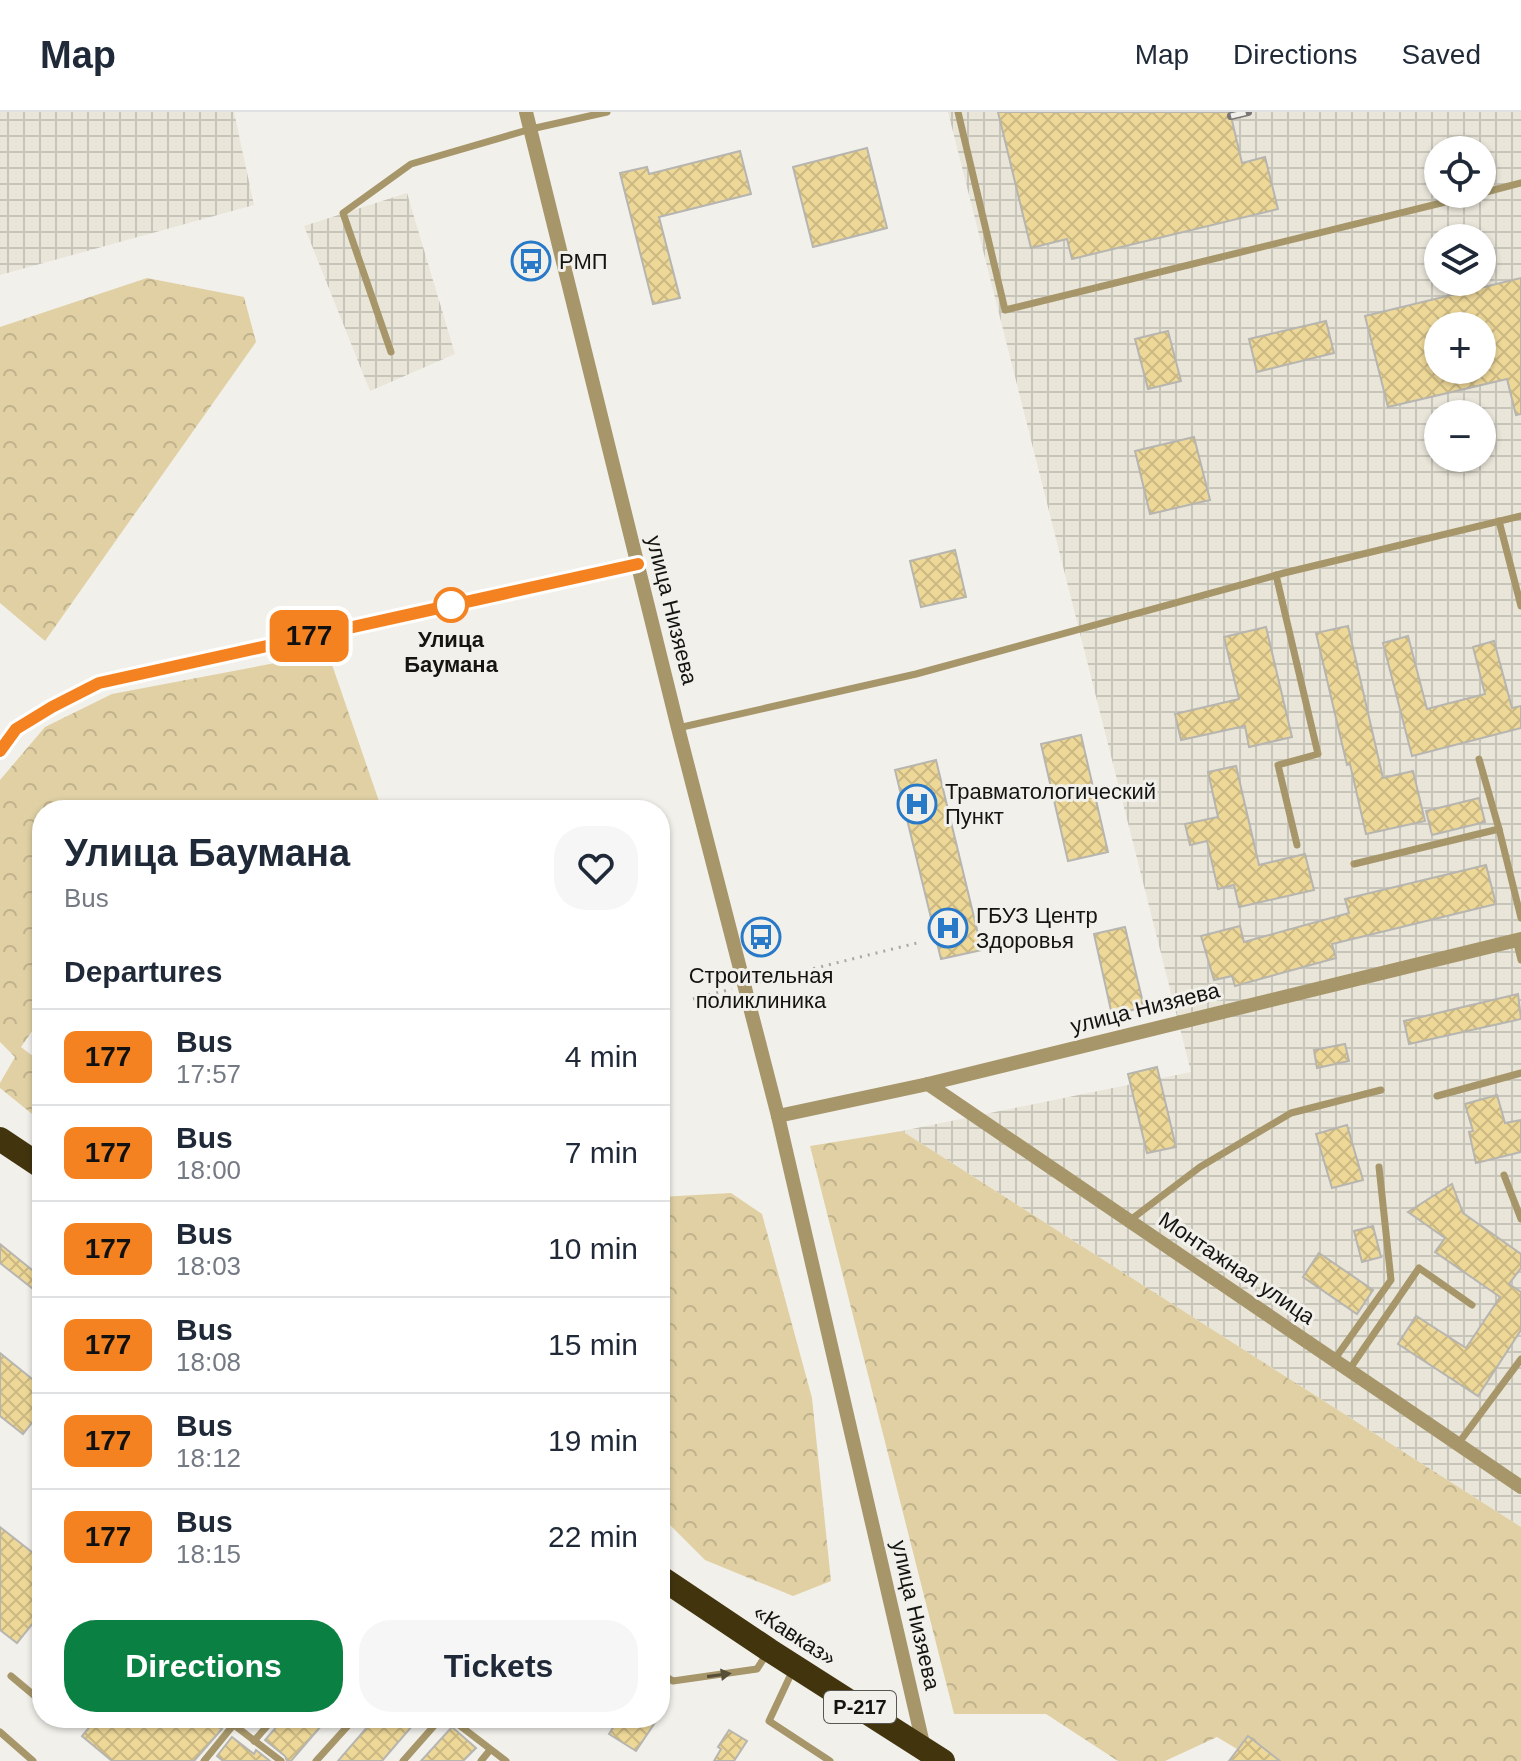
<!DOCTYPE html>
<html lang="en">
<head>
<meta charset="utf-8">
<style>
	body { margin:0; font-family:Helvetica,sans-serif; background:#f6f6f7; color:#1f2937; height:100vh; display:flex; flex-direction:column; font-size:30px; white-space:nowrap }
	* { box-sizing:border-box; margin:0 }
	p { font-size:26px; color:#747a83 }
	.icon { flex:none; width:44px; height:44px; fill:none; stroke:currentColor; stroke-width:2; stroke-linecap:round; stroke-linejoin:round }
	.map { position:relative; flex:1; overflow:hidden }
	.side { position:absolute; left:32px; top:688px; width:638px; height:928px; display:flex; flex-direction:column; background:#fff; border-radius:32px; box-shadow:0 2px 6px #0004 }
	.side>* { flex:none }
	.badge { padding:0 16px; border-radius:12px; font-size:28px; line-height:52px }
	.controls { position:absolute; left:1424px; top:24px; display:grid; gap:16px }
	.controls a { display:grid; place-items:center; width:72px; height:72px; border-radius:50%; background:#fff; box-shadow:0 2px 6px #0004; font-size:40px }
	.map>.badge { position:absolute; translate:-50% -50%; box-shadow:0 0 0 4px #fff }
	h2 { padding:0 32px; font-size:30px; line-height:72px }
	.round { display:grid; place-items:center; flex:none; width:84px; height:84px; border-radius:32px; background:#f6f6f7 }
	.headline { display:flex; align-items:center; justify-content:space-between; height:136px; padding:0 32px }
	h1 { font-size:38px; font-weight:600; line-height:60px }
	.cta { display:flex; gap:16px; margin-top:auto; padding:16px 32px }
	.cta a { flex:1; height:92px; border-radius:32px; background:#0b8043; color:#fff; font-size:32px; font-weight:600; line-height:92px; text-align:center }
	.cta a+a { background:#f6f6f7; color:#1f2937 }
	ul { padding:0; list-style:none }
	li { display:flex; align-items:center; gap:24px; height:96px; padding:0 32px; border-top:2px solid #e0e1e3 }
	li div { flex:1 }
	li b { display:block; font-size:30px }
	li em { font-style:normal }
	li .badge { min-width:88px; font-weight:700; text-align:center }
	header { display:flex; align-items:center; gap:48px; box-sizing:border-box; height:112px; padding:0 40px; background:#fff; border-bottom:2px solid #e0e1e3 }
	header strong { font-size:38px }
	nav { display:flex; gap:44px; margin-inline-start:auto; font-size:28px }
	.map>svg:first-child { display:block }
	.industrial { fill:url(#industrial-grid); fill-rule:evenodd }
	.forest { fill:url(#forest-crowns) }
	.building { fill:url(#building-cross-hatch); stroke:#b6b5b0; stroke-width:2; fill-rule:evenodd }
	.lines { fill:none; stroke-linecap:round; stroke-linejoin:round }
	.path { stroke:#a9a8a4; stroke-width:3; stroke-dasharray:2 6; stroke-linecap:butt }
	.lane { stroke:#a69669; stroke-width:7 }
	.street { stroke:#a69669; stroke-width:14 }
	.highway { stroke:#42350e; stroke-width:24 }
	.rail-casing { stroke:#797875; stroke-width:8 }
	.rail { stroke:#f2f0eb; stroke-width:5; stroke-dasharray:15; stroke-linecap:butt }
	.oneway { fill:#564e39 }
	.line-casing { stroke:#fff; stroke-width:18 }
	.line { stroke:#f58220; stroke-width:12 }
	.stop-dot { fill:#fff; stroke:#f58220; stroke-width:4 }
	.labels { text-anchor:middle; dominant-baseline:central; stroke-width:6; stroke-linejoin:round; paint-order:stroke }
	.shield { fill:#f2f0eb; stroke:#575653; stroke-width:2 }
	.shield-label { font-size:20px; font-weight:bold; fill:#141412 }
	.poi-label { font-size:22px; fill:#141412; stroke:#f2f0eb; text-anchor:start }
	.street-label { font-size:22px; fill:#141412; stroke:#f2f0eb }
	.stop-label { font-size:22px; font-weight:bold; fill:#141412; stroke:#f2f0eb }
</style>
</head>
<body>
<header>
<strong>Map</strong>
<nav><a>Map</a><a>Directions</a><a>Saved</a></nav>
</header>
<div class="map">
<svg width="1521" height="1649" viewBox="0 0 1521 1649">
	<defs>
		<pattern id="industrial-grid" width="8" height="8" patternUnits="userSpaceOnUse" patternTransform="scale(2)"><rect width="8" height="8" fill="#e9e5d9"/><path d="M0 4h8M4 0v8" fill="none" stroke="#c7c4b9"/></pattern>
		<pattern id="forest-crowns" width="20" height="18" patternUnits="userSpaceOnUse" patternTransform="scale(2)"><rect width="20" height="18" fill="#e0d0a4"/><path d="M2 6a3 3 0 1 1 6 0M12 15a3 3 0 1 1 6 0" fill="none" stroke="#bfb28c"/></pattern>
		<pattern id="building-cross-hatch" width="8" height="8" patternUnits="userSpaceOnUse" patternTransform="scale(2)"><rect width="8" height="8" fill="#eed898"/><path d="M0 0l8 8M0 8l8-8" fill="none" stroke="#cbb882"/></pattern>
	</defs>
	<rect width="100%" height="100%" fill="#f2f0eb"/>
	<!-- industrial -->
	<g class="industrial">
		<polygon points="0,0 234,0 254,93 0,163"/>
		<path d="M948,0H1521V1415L902,1019L1191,960ZM1438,38H1482V82H1438ZM1438,126H1482V170H1438ZM1438,214H1482V258H1438ZM1438,302H1482V346H1438Z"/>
		<polygon points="407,81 455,242 370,279 304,114"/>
	</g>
	<!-- forest -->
	<g class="forest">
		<polygon points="147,166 244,185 256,230 45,529 0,491 0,215"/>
		<polygon points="328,541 382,698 42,698 42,905 21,935 42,951 42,1010 0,976 0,971 15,945 0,930 0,668 45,615 112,582"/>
		<polygon points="902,1019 1521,1415 1521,1649 1257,1649 1217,1625 1165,1649 1118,1649 1046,1602 954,1602 810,1034"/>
		<polygon points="731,1081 762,1102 812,1286 831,1469 793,1484 705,1448 660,1403 660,1085"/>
	</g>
	<!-- building -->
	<g class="building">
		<polygon points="998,0 1230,0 1242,51 1265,45 1278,97 1072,147 1067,127 1031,136"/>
		<polygon points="867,36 887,116 813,135 793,55"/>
		<polygon points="740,39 751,82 659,105 680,186 653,192 620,61 647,55 649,62"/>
		<path d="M1521,166V302L1516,303L1507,267L1388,295L1365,204ZM1438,214H1482V258H1438Z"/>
		<polygon points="1326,209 1334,241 1257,260 1249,227"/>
		<polygon points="1168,219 1181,269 1148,277 1135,227"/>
		<polygon points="1194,325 1210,388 1150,402 1135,339"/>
		<polygon points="955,438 966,485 921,495 910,449"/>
		<polygon points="1348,514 1383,666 1413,659 1425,709 1366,722 1350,652 1347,653 1316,521"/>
		<polygon points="1266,515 1292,625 1249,635 1245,614 1181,628 1175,602 1239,587 1224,525"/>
		<polygon points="1408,524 1427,597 1485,582 1473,535 1494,529 1512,596 1521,594 1521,616 1412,644 1383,531"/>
		<polygon points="1081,623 1108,740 1068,749 1041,632"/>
		<polygon points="936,648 982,838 941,847 895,658"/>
		<polygon points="1236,654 1259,753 1305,742 1314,778 1239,795 1234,773 1218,777 1207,729 1190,733 1185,712 1218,705 1208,660"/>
		<polygon points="1479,686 1485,710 1432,723 1426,699"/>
		<polygon points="1486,753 1496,792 1332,832 1336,846 1235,874 1232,864 1214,868 1201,824 1240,814 1244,830 1349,801 1345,787"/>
		<polygon points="1125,815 1144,895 1112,903 1094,822"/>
		<polygon points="1518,882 1521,907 1409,932 1404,909"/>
		<polygon points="1345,932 1349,949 1317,956 1314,938"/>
		<polygon points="1157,955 1176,1035 1147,1041 1128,962"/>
		<polygon points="1497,983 1505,1011 1521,1008 1521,1040 1476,1051 1469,1020 1473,1019 1465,992"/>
		<polygon points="1347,1013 1363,1068 1332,1076 1316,1022"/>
		<polygon points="1452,1072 1463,1101 1521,1142 1521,1156 1509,1172 1521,1180 1521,1218 1478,1284 1398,1232 1416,1204 1466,1236 1500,1185 1435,1140 1445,1126 1408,1100"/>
		<polygon points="1373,1114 1381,1145 1362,1150 1354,1119"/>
		<polygon points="0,1132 42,1166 42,1184 0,1151"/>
		<polygon points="1319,1141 1373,1178 1357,1202 1303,1165"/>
		<polygon points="0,1241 42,1275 42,1298 23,1322 0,1304"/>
		<polygon points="0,1415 42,1448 42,1500 17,1531 0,1518"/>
		<polygon points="97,1606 228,1606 220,1616 222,1617 194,1649 112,1649 82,1624"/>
		<polygon points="284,1606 328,1606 291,1649 287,1649 285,1644 265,1628"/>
		<polygon points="375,1606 419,1606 382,1649 338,1649"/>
		<polygon points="619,1606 658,1606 636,1639 609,1622"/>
		<polygon points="452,1615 476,1636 463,1649 421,1649"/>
		<polygon points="729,1618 747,1629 734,1649 714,1649 721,1637 718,1635"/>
		<polygon points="1248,1624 1280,1649 1229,1649"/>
		<polygon points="232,1625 254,1642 256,1638 270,1649 223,1649 217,1644"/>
	</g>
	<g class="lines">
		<!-- path -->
		<g class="path">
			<polyline points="759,870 917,831"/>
			<polyline points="693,887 732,877"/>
		</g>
		<!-- lane -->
		<g class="lane">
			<polyline points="958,0 1005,198 1478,82"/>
			<polyline points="1482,81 1521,71"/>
			<polyline points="391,240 343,101 411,52 531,17 607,0"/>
			<polyline points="1499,409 1521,494"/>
			<polyline points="1276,463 1318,642 1278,653 1297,733"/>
			<polyline points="678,616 916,562 1284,461 1521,404"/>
			<polyline points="1479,647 1499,717 1521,806"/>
			<polyline points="1354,752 1499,717"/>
			<polyline points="1516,828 1521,848"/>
			<polyline points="1437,984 1521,961"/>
			<polyline points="1504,1063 1521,1107"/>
			<polyline points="1129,1109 1200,1055 1291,1001 1381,978"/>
			<polyline points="1334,1248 1391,1168 1379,1055"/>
			<polyline points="1349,1258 1419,1156 1472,1193"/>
			<polyline points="1458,1332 1521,1247"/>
			<polyline points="792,1560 769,1609 830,1649"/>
			<polyline points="660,1561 673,1569 757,1557 766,1543"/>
			<polyline points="11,1564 42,1590"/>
			<polyline points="60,1606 63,1608 65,1606"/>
			<polyline points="453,1606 459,1613 506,1649"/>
			<polyline points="234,1613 281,1649"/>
			<polyline points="0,1620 33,1649"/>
			<polyline points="254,1629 274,1606"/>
			<polyline points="204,1649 239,1606"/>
			<polyline points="316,1649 355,1606"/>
			<polyline points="403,1649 441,1606"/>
			<polyline points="481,1649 490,1638"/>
		</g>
		<!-- street -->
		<g class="street">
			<polyline points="526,0 678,616 778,1004 924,1636"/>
			<polyline points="0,639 16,617 52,595 99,571 638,452"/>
			<polyline points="928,972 1521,1375"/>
			<polyline points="778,1004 928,972 1521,827"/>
		</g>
		<!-- highway -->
		<g class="highway">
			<polyline points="0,1027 42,1055"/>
			<polyline points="660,1465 769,1538 943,1649"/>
		</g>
		<!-- rail casing -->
		<g class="rail-casing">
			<polyline id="rail" points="1231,4 1248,0"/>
		</g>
		<!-- rail -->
		<use href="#rail" class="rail"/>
	</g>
	<!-- one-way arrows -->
	<defs><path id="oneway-solid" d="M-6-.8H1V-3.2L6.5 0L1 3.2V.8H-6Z" transform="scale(2)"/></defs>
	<use class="oneway" href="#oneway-solid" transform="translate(719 1563) rotate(-8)"/>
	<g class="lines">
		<!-- line casing -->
		<g class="line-casing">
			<polyline id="line" points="0,639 16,617 52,595 99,571 638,452"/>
		</g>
		<!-- line -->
		<use href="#line" class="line"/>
	</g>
	<!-- icons -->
	<defs>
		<g id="bus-ring" transform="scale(2)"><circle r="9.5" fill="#f2f0eb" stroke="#287ac8" stroke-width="1.5"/><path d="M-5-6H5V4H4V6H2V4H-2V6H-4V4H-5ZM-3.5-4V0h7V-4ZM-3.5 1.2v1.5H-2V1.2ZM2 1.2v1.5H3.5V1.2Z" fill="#287ac8"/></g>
		<g id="hospital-ring" transform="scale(2)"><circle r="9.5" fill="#f2f0eb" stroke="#287ac8" stroke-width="1.5"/><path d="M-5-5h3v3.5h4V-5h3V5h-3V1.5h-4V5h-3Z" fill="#287ac8"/></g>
	</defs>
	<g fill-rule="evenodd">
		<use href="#bus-ring" x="531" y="149"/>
		<use href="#hospital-ring" x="917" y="692"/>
		<use href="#hospital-ring" x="948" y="816"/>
		<use href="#bus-ring" x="761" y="825"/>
	</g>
	<!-- markers -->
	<circle class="stop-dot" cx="451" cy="493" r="16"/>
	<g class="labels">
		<!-- shield labels -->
		<rect class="shield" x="824" y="1579" width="72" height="32" rx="6"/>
		<g class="shield-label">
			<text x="860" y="1595">Р-217</text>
		</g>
		<!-- poi labels -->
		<g class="poi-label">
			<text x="559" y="149">РМП</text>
			<text x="945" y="679">Травматологический<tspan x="945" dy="25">Пункт</tspan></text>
			<text x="976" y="803">ГБУЗ Центр<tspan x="976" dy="25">Здоровья</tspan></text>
			<text x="761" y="863" text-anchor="middle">Строительная<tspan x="761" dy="25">поликлиника</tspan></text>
		</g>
		<!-- street labels -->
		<g class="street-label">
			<text transform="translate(672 498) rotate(76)">улица Низяева</text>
			<text transform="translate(1145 896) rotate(-14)">улица Низяева</text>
			<text transform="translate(1237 1156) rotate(34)">Монтажная улица</text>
			<text transform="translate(916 1503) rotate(77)">улица Низяева</text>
			<text transform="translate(795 1523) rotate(33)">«Кавказ»</text>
		</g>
		<!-- stop labels -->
		<g class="stop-label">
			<text x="451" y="527">Улица<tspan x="451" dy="25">Баумана</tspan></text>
		</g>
	</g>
</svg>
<div class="controls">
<a><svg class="icon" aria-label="locate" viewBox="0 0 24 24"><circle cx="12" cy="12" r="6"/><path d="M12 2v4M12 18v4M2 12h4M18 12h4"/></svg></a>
<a><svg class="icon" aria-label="layers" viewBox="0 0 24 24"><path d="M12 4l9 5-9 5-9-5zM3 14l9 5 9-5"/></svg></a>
<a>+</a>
<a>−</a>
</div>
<b class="badge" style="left:309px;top:524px;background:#f58220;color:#111">177</b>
<section class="side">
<div class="headline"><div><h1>Улица Баумана</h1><p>Bus</p></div><a class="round"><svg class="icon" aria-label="heart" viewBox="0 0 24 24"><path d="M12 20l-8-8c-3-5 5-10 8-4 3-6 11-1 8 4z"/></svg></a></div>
<h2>Departures</h2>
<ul>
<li><span class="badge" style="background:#f58220;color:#111">177</span><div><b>Bus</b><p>17:57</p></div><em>4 min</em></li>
<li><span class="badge" style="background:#f58220;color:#111">177</span><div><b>Bus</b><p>18:00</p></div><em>7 min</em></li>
<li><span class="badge" style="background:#f58220;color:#111">177</span><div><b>Bus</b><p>18:03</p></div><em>10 min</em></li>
<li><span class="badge" style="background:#f58220;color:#111">177</span><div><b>Bus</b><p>18:08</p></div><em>15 min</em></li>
<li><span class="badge" style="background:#f58220;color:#111">177</span><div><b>Bus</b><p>18:12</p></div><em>19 min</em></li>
<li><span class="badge" style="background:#f58220;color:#111">177</span><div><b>Bus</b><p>18:15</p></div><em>22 min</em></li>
</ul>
<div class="cta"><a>Directions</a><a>Tickets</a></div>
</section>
</div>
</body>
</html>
